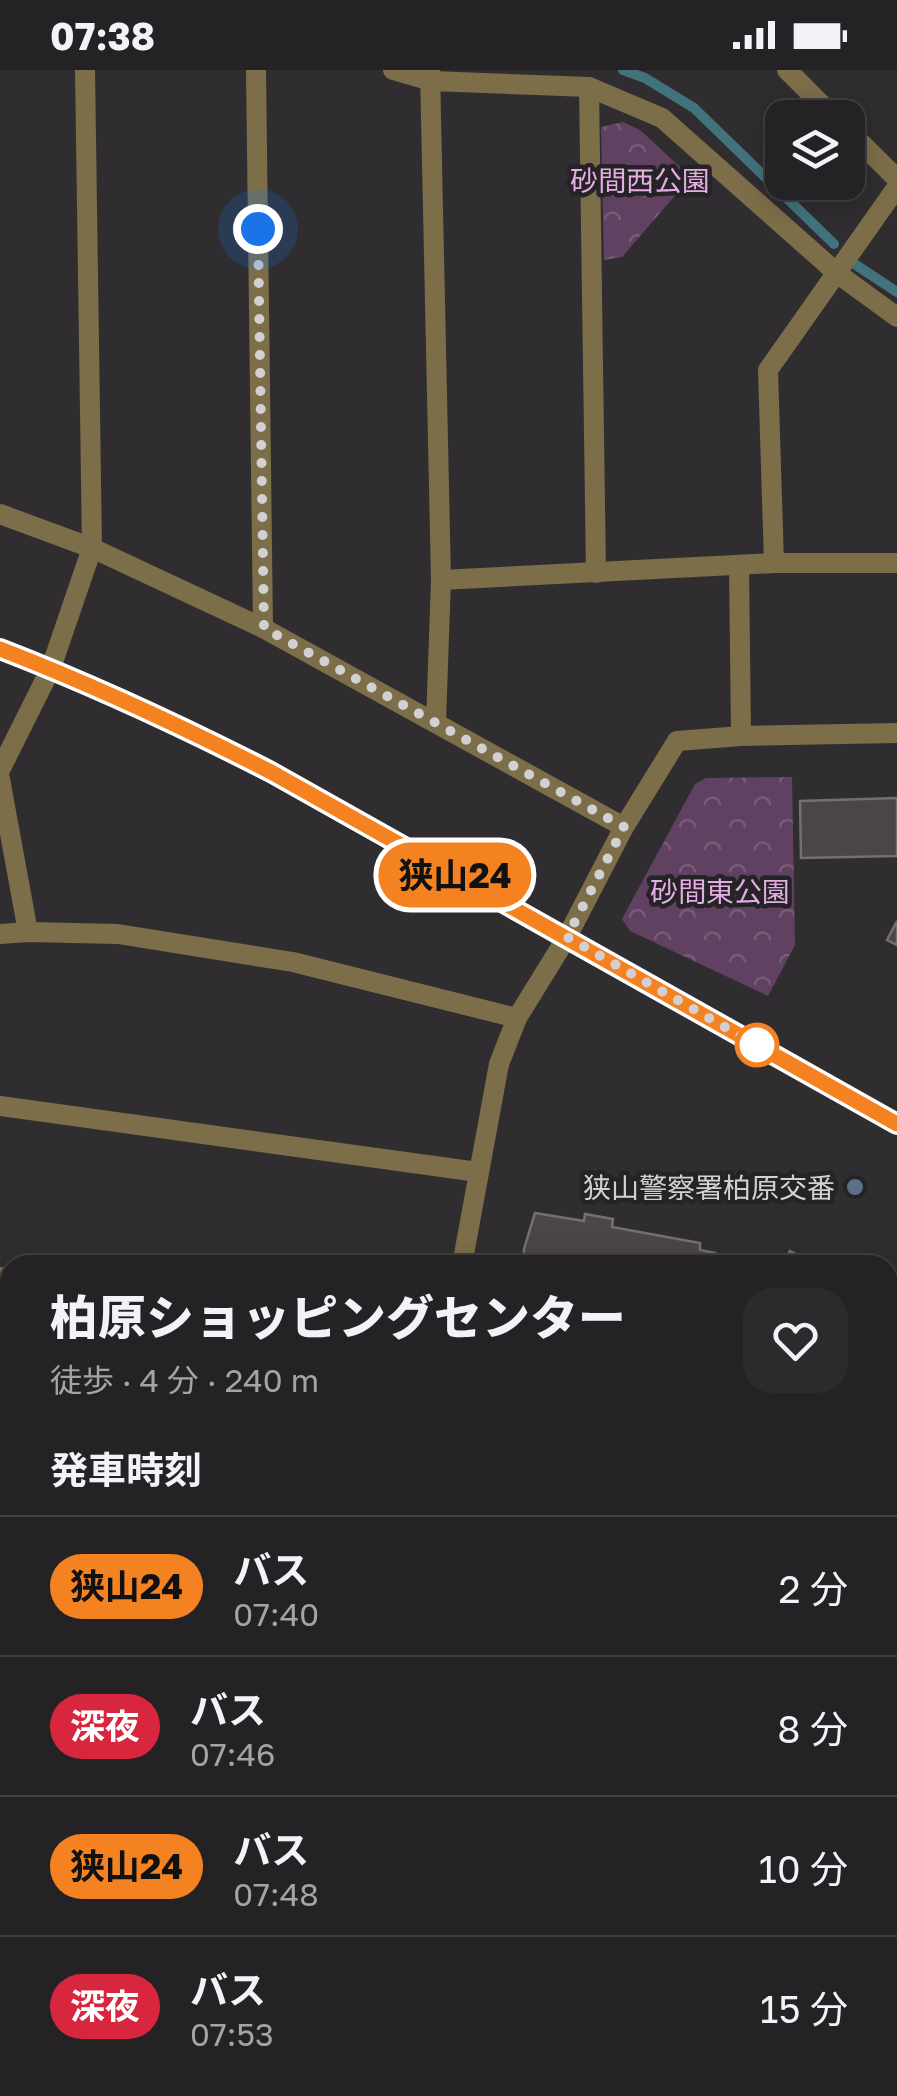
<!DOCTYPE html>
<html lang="ja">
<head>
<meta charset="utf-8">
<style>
	body { margin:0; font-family:"Golos Text","Noto Sans JP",sans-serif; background:#2c2a2c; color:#f1f3f6; height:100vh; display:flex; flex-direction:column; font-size:38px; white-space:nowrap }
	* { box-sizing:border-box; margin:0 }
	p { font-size:32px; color:#a3a4a6 }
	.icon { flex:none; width:55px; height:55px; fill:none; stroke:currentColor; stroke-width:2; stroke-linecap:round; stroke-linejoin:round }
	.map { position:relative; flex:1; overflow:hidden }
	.drawer { position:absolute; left:0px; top:1185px; width:898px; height:842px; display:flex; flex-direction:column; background:#242224; border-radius:30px 30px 0 0; box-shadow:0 5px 25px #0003,0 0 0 2px #413f41 }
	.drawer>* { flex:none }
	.badge { padding:0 20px; border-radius:32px; font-size:35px; line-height:65px }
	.fabs { position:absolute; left:765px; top:30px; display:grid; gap:20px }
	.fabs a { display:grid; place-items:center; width:100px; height:100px; border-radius:20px; background:#242224; box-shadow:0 5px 25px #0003,0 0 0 2px #413f41; font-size:50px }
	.you { position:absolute; width:50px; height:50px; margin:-25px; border:8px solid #fff; border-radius:50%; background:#1a73e8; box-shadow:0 0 0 15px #1a73e833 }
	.map>.badge { position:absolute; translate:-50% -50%; box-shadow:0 0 0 5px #fff }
	h2 { padding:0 50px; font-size:38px; line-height:90px }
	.round { display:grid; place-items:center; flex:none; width:105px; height:105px; border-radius:30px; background:#2c2a2c }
	.head { display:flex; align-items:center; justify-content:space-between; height:170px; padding:0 50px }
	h1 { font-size:48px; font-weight:800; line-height:75px }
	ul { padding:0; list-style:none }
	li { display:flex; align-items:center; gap:30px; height:140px; padding:0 50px; border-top:2px solid #413f41 }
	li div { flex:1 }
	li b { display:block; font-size:38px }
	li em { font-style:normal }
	li .badge { min-width:110px; font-weight:700; text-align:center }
	.status { display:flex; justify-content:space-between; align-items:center; height:70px; padding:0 50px; background:#242224; direction:ltr }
	.status svg { height:28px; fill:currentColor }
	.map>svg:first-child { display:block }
	.grass { fill:url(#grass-dots) }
	.park { fill:url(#park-crowns) }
	.pitch { fill:#614161 }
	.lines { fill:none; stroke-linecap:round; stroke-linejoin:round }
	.stream { stroke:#42737d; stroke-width:10 }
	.building { fill:#494548; stroke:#746f72; stroke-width:2.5 }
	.path { stroke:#646164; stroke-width:6; stroke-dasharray:10 5; stroke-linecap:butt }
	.street { stroke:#7c6e48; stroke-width:20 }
	.secondary { stroke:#a89153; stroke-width:20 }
	.line-casing { stroke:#fff; stroke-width:22 }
	.line { stroke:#f58220; stroke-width:15 }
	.walk { stroke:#d2d0d2; stroke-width:10; stroke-dasharray:0 18 }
	.stop-dot { fill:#fff; stroke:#f58220; stroke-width:5 }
	.service-dot { fill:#5c6f8a; stroke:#262326; stroke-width:4 }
	.labels { text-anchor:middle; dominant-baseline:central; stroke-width:9; stroke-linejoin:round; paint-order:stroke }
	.park-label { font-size:28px; fill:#e4ade4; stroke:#262326 }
	.poi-label { font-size:28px; fill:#d2d0d2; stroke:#262326; text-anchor:end }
</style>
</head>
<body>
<div class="status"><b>07:38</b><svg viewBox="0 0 49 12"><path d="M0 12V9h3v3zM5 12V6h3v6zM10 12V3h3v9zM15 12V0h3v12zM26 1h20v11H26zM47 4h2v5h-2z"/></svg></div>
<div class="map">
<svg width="897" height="2026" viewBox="0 0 897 2026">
	<defs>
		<pattern id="grass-dots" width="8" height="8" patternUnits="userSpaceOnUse" patternTransform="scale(2.5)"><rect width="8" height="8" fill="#614161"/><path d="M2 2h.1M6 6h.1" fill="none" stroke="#775b77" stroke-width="1.8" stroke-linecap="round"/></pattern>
		<pattern id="park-crowns" width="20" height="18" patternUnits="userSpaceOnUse" patternTransform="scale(2.5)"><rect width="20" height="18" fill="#614161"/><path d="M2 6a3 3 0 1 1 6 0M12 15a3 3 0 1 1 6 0" fill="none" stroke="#775b77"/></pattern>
	</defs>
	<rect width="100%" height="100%" fill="#302d30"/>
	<!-- grass -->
	<polygon class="grass" points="0,1344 10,1345 10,1687 0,1684"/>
	<!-- park -->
	<g class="park">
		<polygon points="623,52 640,60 691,107 622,187 604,190 601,57"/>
		<polygon points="792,707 795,875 768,926 630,861 622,849 695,714 706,708"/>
	</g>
	<!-- pitch -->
	<g class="pitch">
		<polygon points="888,1508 897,1513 897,1960 888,1954"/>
		<polygon points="423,2018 579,2018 602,2026 420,2026"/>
	</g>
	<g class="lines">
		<!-- stream -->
		<g class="stream">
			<polyline points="623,0 645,8 694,38 834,174"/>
			<polyline points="856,195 897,222"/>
		</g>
	</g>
	<!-- building -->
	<g class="building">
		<polygon points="897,728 897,786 801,788 800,731"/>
		<polygon points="897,851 897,875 887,870"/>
		<polygon points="535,1143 584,1151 585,1144 613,1149 612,1157 700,1173 700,1180 715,1183 713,1195 523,1195 524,1179"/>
		<polygon points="790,1181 805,1189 801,1195 782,1195"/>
	</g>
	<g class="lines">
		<!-- path -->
		<g class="path">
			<polyline points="0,1242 10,1243"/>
			<polyline points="888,1418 897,1422"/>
			<polyline points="0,1866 10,1869"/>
			<polyline points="837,2018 859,2026"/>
			<polyline points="368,2026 371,2018"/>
		</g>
		<!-- street -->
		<g class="street">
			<polyline points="256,0 263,558"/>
			<polyline points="393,0 431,11 589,17 662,48 838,204 897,247"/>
			<polyline points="430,0 441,510 436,651"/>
			<polyline points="787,0 835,48"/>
			<polyline points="589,17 596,503"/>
			<polyline points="848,60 897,109"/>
			<polyline points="0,444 92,478 263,558 624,757"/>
			<polyline points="774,493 768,300 897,117"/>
			<polyline points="739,495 741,666"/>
			<polyline points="441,510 774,493 897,493"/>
			<polyline points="0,700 51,598 92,478 85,0"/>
			<polyline points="0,709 28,862"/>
			<polyline points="0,864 28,862 118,864 293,892 517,948"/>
			<polyline points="0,1036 478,1102"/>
			<polyline points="462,1195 499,994 517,948 567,867 624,757 677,671 741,666 897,663"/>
			<polyline points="0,1207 10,1208"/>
			<polyline points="888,1275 897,1259"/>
			<polyline points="888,1378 897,1382"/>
		</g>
		<!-- secondary -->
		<path class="secondary" d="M0,579C93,615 183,657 271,703L897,1054"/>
	</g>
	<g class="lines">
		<!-- line casing -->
		<g class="line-casing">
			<path id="line" d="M0,579C93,615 183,657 271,702L897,1054"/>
		</g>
		<!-- line -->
		<use href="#line" class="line"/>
		<!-- walk -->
		<polyline class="walk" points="258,159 264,558 624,757 567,867 765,980 757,975"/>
	</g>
	<!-- markers -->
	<circle class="stop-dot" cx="757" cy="975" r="20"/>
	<circle class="service-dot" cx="855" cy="1117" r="10"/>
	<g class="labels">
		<!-- park labels -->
		<g class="park-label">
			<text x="640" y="110">砂間西公園</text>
			<text x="720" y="821">砂間東公園</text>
		</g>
		<!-- poi labels -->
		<g class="poi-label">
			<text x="835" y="1117">狭山警察署柏原交番</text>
		</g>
	</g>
</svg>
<div class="fabs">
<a><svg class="icon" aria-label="layers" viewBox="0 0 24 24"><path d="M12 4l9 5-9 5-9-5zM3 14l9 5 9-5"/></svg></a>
</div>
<div class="you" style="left:258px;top:159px"></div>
<b class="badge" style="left:455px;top:805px;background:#f58220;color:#111">狭山24</b>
<section class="drawer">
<div class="head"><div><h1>柏原ショッピングセンター</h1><p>徒歩 · 4 分 · 240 m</p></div><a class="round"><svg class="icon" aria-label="heart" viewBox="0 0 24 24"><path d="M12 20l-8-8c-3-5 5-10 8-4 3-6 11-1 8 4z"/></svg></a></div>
<h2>発車時刻</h2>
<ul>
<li><span class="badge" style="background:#f58220;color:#111">狭山24</span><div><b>バス</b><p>07:40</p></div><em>2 分</em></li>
<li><span class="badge" style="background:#d7263d;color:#fff">深夜</span><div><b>バス</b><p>07:46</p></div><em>8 分</em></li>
<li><span class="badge" style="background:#f58220;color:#111">狭山24</span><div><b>バス</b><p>07:48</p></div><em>10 分</em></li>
<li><span class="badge" style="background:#d7263d;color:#fff">深夜</span><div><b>バス</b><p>07:53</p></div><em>15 分</em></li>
</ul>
</section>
</div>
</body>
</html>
